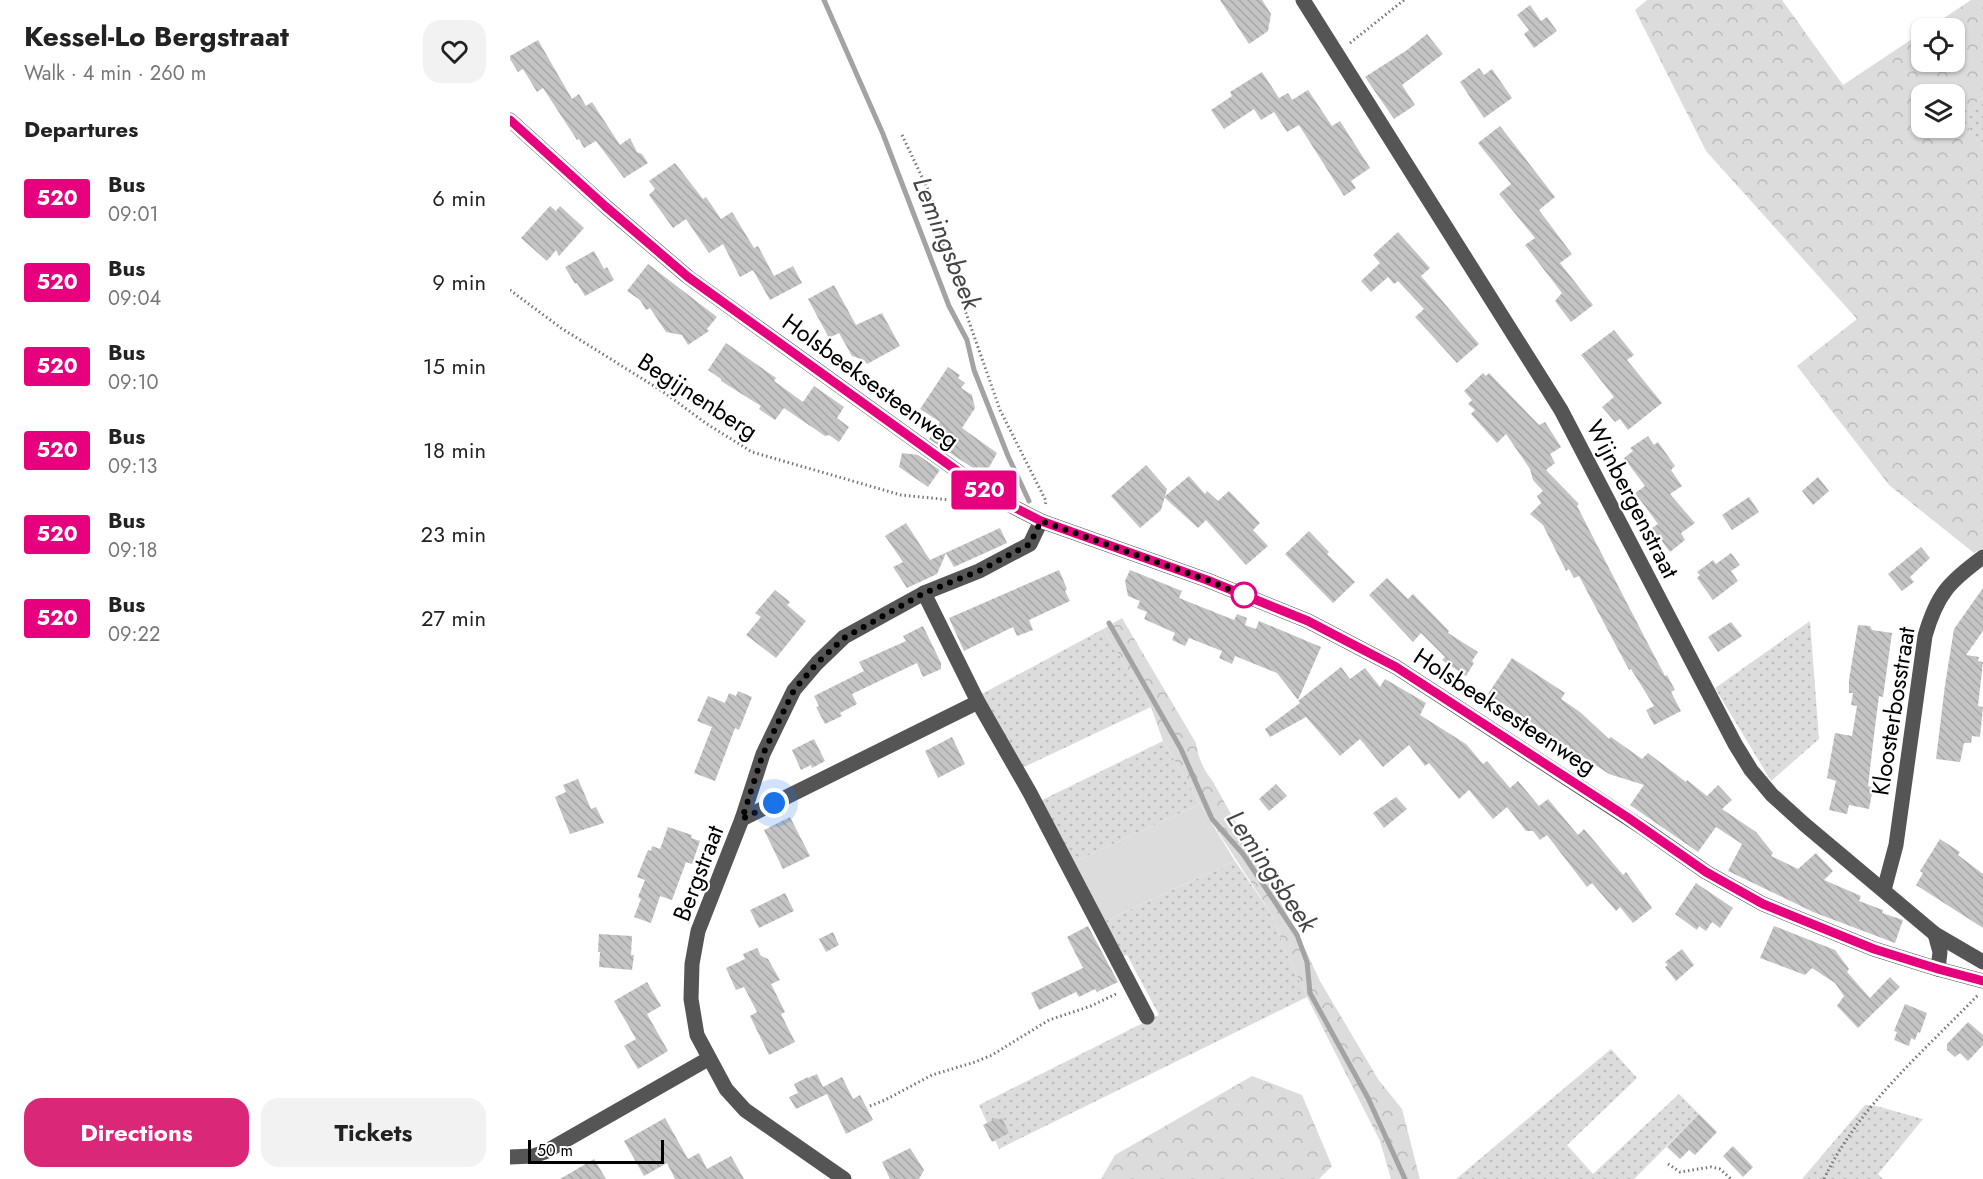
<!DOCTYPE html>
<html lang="en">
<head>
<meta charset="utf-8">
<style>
	body { margin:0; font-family:Jost,sans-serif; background:#f2f2f2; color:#222; height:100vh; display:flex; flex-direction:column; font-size:22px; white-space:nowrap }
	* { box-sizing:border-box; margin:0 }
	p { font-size:20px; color:#767676 }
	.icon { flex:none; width:33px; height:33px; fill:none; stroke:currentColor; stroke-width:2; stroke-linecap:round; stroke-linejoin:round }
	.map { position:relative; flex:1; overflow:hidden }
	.panel { display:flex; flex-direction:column; background:#fff; width:510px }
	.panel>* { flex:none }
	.badge { padding:0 12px; border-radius:4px; font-size:21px; line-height:39px }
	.controls { position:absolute; left:1401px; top:18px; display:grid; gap:12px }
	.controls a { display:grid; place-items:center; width:54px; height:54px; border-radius:12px; background:#fff; box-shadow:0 2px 4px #0004; font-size:30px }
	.scale { position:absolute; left:18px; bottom:15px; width:136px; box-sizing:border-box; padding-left:6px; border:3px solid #000; border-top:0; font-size:16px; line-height:21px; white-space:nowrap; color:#000; -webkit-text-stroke:4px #fff; paint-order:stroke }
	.you { position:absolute; width:30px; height:30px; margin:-15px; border:4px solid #fff; border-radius:50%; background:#1a73e8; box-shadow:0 0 0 9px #1a73e833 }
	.map>.badge { position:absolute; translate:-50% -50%; box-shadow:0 0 0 3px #fff }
	h2 { padding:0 24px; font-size:22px; line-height:54px }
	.round { display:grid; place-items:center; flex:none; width:63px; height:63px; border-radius:18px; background:#f2f2f2 }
	.head { display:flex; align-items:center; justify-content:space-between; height:102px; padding:0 24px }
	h1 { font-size:28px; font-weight:700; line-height:45px }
	.action { display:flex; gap:12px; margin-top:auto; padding:12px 24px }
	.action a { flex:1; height:69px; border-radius:18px; background:#db2777; color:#fff; font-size:24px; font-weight:700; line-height:69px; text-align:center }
	.action a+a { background:#f2f2f2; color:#222 }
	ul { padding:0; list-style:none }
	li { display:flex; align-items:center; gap:18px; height:84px; padding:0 24px }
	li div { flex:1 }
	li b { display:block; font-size:22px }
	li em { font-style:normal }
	li .badge { min-width:66px; font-weight:700; text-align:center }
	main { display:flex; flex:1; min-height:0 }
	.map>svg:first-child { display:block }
	.grass { fill:url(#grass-dots) }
	.forest { fill:url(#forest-crowns); fill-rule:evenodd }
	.garden { fill:#dcdcdc }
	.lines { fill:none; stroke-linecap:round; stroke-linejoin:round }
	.stream { stroke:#a3a3a3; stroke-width:5 }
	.building { fill:url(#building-back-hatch) }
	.path { stroke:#777; stroke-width:3; stroke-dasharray:1.5 3; stroke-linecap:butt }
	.minor { stroke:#555; stroke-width:15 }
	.line-casing { stroke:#fff; stroke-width:14 }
	.line { stroke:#e6007e; stroke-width:9 }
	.walk { stroke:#000; stroke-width:6; stroke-dasharray:0 10.8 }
	.stop-dot { fill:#fff; stroke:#e6007e; stroke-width:3 }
	.labels { text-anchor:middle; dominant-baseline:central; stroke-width:4.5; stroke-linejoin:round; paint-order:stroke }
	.street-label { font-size:24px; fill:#000; stroke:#fff }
	.water-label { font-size:26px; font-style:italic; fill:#444; stroke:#fff }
</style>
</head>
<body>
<main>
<section class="panel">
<div class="head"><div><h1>Kessel-Lo Bergstraat</h1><p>Walk · 4 min · 260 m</p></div><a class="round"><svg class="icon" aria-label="heart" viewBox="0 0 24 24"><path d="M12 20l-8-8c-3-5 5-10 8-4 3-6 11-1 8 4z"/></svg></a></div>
<h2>Departures</h2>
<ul>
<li><span class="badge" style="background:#e6007e;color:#fff">520</span><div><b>Bus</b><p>09:01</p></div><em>6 min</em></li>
<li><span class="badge" style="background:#e6007e;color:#fff">520</span><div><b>Bus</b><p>09:04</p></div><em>9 min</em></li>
<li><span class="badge" style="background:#e6007e;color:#fff">520</span><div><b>Bus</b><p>09:10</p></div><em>15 min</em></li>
<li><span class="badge" style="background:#e6007e;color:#fff">520</span><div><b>Bus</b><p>09:13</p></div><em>18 min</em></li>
<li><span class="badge" style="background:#e6007e;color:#fff">520</span><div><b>Bus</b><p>09:18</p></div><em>23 min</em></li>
<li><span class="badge" style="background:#e6007e;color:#fff">520</span><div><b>Bus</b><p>09:22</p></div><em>27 min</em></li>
</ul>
<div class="action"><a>Directions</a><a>Tickets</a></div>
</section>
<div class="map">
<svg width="1473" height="1179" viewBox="0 0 1473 1179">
	<defs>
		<pattern id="grass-dots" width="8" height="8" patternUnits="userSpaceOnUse" patternTransform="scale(1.5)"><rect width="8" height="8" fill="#dcdcdc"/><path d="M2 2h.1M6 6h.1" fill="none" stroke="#bbb" stroke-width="1.8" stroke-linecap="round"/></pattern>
		<pattern id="forest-crowns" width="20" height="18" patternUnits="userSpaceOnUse" patternTransform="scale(1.5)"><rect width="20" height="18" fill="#dcdcdc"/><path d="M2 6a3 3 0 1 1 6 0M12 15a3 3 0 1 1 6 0" fill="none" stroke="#bbb"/></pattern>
		<pattern id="building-back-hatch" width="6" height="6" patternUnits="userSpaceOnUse" patternTransform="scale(1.5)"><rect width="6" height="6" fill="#c4c4c4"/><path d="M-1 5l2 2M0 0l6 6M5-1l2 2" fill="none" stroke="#a7a7a7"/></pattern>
	</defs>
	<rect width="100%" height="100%" fill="#fff"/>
	<!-- grass -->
	<g class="grass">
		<polygon points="1473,97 1473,148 1448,115"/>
		<polygon points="1300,621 1309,739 1261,781 1205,688"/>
		<polygon points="593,629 641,707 512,768 470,695"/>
		<polygon points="653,741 690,804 562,863 530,801"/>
		<polygon points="725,861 762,915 776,952 797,997 489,1149 469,1105 649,1015 617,955 611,957 593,922"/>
		<polygon points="1101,1049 1127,1078 1057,1145 1083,1174 1169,1094 1189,1114 1124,1179 946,1179"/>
		<polygon points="1355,1105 1366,1106 1413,1119 1368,1174 1373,1179 1292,1179"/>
	</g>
	<!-- forest -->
	<g class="forest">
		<path d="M1137,0H1272L1333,85L1411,33L1412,62H1444V28H1419L1461,0H1473V97L1449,115L1473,148V548L1464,553L1379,485L1287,366L1347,319L1196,151L1125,10ZM1412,94H1444V128H1412Z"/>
		<path d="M612,618L686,743C688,757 693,769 702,780L788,934L810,981L868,1079L892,1109L910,1179H881L870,1141L797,997L776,952L762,915L690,804L653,741L641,707L593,629Z"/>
		<polygon points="742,1076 792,1095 822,1166 809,1179 591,1179 605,1155"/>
	</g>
	<!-- garden -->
	<polygon class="garden" points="690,804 725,861 593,922 562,863"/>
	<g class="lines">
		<!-- stream -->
		<g class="stream">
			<polyline points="314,0 373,134 439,306 457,340 464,370 498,456 519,501"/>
			<polyline points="599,623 671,749 702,819 733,854 787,935 797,962 800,993 858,1098 895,1179"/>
		</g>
	</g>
	<!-- building -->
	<g class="building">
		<polygon points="710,0 752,0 761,14 758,31 739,44"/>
		<polygon points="1020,5 1031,21 1037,17 1047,31 1024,48 1014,34 1019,30 1007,15"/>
		<polygon points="917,34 933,54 892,85 905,105 884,119 855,77 897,50"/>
		<polygon points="28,40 62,99 69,94 76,106 82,102 110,145 120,138 127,152 132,154 138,163 114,178 86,141 74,148 69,139 67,140 33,88 27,92 13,69 8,72 0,59 0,56"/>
		<polygon points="969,68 974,75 982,69 1002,98 974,118 950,82"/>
		<polygon points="752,72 769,98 778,93 782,100 798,90 822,126 830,121 860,168 841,181 846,188 834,196 789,125 777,132 764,112 751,120 744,109 714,129 701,110 722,96 720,92"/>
		<polygon points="990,126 1045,197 1029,210 1062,254 1050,263 1083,305 1061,322 1045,301 1052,293 1015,245 1025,238 989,194 1001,184 968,143"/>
		<polygon points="165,163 193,199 196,197 211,219 222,212 244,248 248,246 264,276 283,266 292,283 260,300 243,270 230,277 213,244 199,253 176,219 163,228 139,195 145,189 139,181"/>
		<polygon points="40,206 46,211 50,206 74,228 49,256 46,250 37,261 11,238"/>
		<polygon points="888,232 920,268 911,276 969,344 947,363 905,317 914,309 888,281 884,284 878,277 861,292 851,281 870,263 863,255"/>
		<polygon points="84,251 94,269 97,267 104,280 75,296 67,283 65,284 55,267"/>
		<polygon points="138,264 207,317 197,329 199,331 178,345 172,335 156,332 140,308 136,310 130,300 117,291"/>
		<polygon points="324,285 346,325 372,313 390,346 357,364 354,360 342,356 329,333 319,338 298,299"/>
		<polygon points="1104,330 1124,355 1117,360 1152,403 1118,430 1110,419 1105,422 1092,407 1104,397 1071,355"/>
		<polygon points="216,343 266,378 264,381 293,402 304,386 334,407 327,418 339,427 329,442 319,435 315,436 274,408 265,420 249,409 251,406 211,381 211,379 198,370"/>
		<polygon points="438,367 450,375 448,378 455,383 451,388 462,395 465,408 452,428 487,453 476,473 468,467 466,470 419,439 430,422 410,409"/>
		<polygon points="973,373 976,376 979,373 1029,425 1035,422 1051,447 1040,454 1045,463 1036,470 1069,504 1067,506 1135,638 1155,676 1157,675 1165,690 1161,692 1171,711 1144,725 1136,710 1144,706 1121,669 1119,670 1069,576 1064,578 1059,569 1056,571 1033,525 1020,514 1031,503 1027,496 1033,491 1023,480 1020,469 996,434 987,443 961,414 965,410 958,404 962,400 954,391"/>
		<polygon points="1138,436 1144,445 1148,442 1165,466 1161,470 1172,486 1160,494 1185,523 1171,533 1175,540 1160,552 1142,528 1148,524 1125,493 1135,486 1114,458 1123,451 1120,448"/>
		<polygon points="392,453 408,455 430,470 418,487 389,467"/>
		<polygon points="636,465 657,489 651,510 630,528 601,496"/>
		<polygon points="679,476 695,494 697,491 708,501 719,491 750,523 743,530 758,546 736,565 696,520 688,528 654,497"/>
		<polygon points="1308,477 1319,491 1303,505 1292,491"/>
		<polygon points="1239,497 1249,512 1222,530 1212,515"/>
		<polygon points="396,523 420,560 490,528 497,543 444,567 436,553 427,574 397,588 383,567 393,562 375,536"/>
		<polygon points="799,531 819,552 817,554 845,582 823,603 775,554"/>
		<polygon points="1411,547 1420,558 1400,577 1404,582 1392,591 1378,574"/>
		<polygon points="1221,553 1230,565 1221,571 1228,581 1203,600 1187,578 1190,575 1187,572 1203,560 1206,564"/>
		<polygon points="549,570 557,589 555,591 560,601 519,620 523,630 507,636 503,627 454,651 439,618"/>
		<polygon points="620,570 672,591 669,598 724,620 727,614 737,618 735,625 746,629 749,621 811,647 788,700 767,673 725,656 722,664 709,658 712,651 679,638 675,646 662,640 665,633 634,619 637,612 627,608 630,601 618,596 615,581"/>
		<polygon points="877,578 898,599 903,594 939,631 938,633 968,652 962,661 964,663 956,676 932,660 935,657 911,633 903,642 859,595"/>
		<polygon points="1473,588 1473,631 1456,655 1469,657 1468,661 1473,662 1468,706 1473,707 1470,737 1462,736 1461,743 1454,743 1450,762 1426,759 1435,685 1444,629"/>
		<polygon points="265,590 280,602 277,605 296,621 266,658 236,635 251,617 245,613"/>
		<polygon points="1221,622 1232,636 1208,652 1198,637"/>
		<polygon points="1348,625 1360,626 1362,630 1382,633 1373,697 1369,696 1364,735 1358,786 1363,788 1359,809 1339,805 1337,814 1319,810 1326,781 1317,778 1325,733 1342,736 1347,706 1341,705 1343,693 1339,693 1339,680"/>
		<polygon points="413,626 431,663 431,669 413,677 407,663 342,694 347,704 330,713 332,716 315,724 306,707 309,706 304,696 354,671 349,662 396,641 393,636"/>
		<polygon points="1002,658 1055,693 1051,699 1070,712 1099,739 1101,737 1132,759 1138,753 1176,782 1177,780 1197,796 1208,785 1222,800 1212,809 1246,832 1263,853 1261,856 1288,869 1306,853 1323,871 1314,880 1351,896 1349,901 1373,910 1372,913 1393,920 1385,943 1303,912 1218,871 1232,844 1206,827 1188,852 1120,805 1134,785 1099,774 978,694"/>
		<polygon points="831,667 840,679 855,668 870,687 875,679 916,703 910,715 956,744 973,764 977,761 1000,788 1008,781 1029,806 1038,799 1068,835 1074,829 1113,875 1116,872 1142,908 1123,923 1110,907 1106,911 1082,883 1077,887 1037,835 1030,840 1023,831 1016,831 997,807 983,819 959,790 949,799 919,763 915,766 899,745 873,767 850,739 830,756 796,717 760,737 755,729 790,703 788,701"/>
		<polygon points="228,691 242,697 229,730 225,728 205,781 184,773 202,727 187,721 198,696 215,703 219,693 226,696"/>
		<polygon points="442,737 455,764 428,778 415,751"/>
		<polygon points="304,739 315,761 302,768 301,765 291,770 282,750"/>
		<polygon points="68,779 81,809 86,807 94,823 60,834 45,797 56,792 53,785"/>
		<polygon points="766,784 777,796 759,811 749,799"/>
		<polygon points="886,797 897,809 874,828 863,813"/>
		<polygon points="280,817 300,856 273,869 254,830"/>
		<polygon points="158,827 182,835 181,838 190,841 182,864 176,862 162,900 150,896 141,923 124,917 131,899 128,897 135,880 127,877 138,850 141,851 142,846 150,849"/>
		<polygon points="1430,839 1450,852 1448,855 1473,874 1473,928 1406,885 1413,873 1410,871"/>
		<polygon points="1186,883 1223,908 1210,928 1202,922 1196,931 1189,926 1187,930 1165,914"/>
		<polygon points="275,893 284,911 249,928 240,910"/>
		<polygon points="578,926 608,982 587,992 585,989 569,997 566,992 529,1010 521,993 573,968 557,937"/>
		<polygon points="1264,926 1325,950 1339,969 1337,972 1360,998 1380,977 1390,987 1348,1028 1327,1006 1334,996 1325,983 1302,968 1295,975 1250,958"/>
		<polygon points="323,932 329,945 316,952 309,939"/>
		<polygon points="89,934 122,936 121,955 124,955 122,970 89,967 90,952 88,952"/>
		<polygon points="247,948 251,956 258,959 270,980 261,984 275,1012 271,1014 285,1042 259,1055 240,1016 247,1012 234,987 226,990 216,968 235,959 233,954"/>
		<polygon points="1172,949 1184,965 1166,981 1155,967 1158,965 1155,962"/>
		<polygon points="137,982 151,1006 137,1014 158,1051 128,1069 114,1046 126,1039 104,1001"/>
		<polygon points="1395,1004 1417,1013 1410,1033 1408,1032 1405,1040 1401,1038 1399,1046 1384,1040 1387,1032 1384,1031"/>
		<polygon points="1458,1022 1473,1035 1473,1045 1458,1061 1450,1053 1445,1057 1437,1050 1437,1044"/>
		<polygon points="307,1074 313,1087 332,1077 343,1099 350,1095 363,1120 336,1134 317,1094 286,1109 279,1097 288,1093 284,1084 298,1077 298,1078"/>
		<polygon points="1189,1114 1207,1132 1185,1155 1179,1150 1170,1159 1157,1147"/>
		<polygon points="155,1118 178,1159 189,1153 197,1169 221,1156 234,1179 165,1179 157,1163 134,1176 114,1141"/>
		<polygon points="487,1118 488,1120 492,1118 499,1133 482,1142 473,1125"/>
		<polygon points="1223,1146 1243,1167 1233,1177 1213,1156"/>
		<polygon points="400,1148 414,1170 409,1179 380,1179 372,1162"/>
		<polygon points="84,1159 96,1179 50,1179"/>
	</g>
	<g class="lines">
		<!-- path -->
		<g class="path">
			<polyline points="840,43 894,0"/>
			<polyline points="392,135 421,196 436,256 490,410 536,501 535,506"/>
			<polyline points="0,290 51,328 152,391 197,424 242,452 391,495 461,502"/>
			<polyline points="360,1106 375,1100 422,1075 465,1062 482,1055 539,1020 581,1006 608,993"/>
			<polyline points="1158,1164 1170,1172 1201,1167 1210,1169 1221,1179"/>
			<path d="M1314,1179C1348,1107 1413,1052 1468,995"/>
		</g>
		<!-- minor -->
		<g class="minor">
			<polyline points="793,0 1051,410 1225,744 1241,770 1262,795 1294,824 1425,934 1473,962"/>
			<polyline points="0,120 95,206 178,277 482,496 531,521 697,580 798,621 886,667 1136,830 1196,872 1253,904 1364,949 1428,969 1473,981"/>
			<polyline points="414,593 468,702 520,793 637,1017"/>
			<polyline points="232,819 468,702"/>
			<path d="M1374,890L1386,845L1415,636C1427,594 1439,582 1473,557"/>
			<polyline points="1425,934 1430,952 1428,969"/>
			<polyline points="0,1157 23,1156 35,1152 198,1059"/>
			<polyline points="334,1179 235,1110 216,1089 187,1035 181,999 182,964 188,931 232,819 253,754 284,690 307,663 334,637 414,593 469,571 520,544 531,521"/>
		</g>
	</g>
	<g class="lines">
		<!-- line casing -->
		<g class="line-casing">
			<polyline id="line" points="0,120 95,206 178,277 482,496 531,521 697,580 798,621 886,667 1117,817 1196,872 1253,904 1364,949 1428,969 1473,981"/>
		</g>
		<!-- line -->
		<use href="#line" class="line"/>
		<!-- walk -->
		<polyline class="walk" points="264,803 232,819 253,754 284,690 307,663 334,638 414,593 469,571 520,544 531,521 697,580 737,597 734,595"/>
	</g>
	<!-- markers -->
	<circle class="stop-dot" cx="734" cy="595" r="12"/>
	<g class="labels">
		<!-- street labels -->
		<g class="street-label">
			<text transform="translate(361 381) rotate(36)">Holsbeeksesteenweg</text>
			<text transform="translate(188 396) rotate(33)">Begijnenberg</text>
			<text transform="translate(1123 499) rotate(63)">Wijnbergenstraat</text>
			<text transform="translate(995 711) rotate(33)">Holsbeeksesteenweg</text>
			<text transform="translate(1383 711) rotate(-81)">Kloosterbosstraat</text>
			<text transform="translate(188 873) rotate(-69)">Bergstraat</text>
		</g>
		<!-- water labels -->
		<g class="water-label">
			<text transform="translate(437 243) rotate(68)">Lemingsbeek</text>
			<text transform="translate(762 871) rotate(56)">Lemingsbeek</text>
		</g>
	</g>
</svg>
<div class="controls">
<a><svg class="icon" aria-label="locate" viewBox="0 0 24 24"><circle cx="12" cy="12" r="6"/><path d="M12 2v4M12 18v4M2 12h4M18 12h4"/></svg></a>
<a><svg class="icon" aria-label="layers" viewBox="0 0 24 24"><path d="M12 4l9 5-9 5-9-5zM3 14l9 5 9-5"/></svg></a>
</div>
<div class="scale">50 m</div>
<div class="you" style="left:264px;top:803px"></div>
<b class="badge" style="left:474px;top:490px;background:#e6007e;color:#fff">520</b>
</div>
</main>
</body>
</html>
